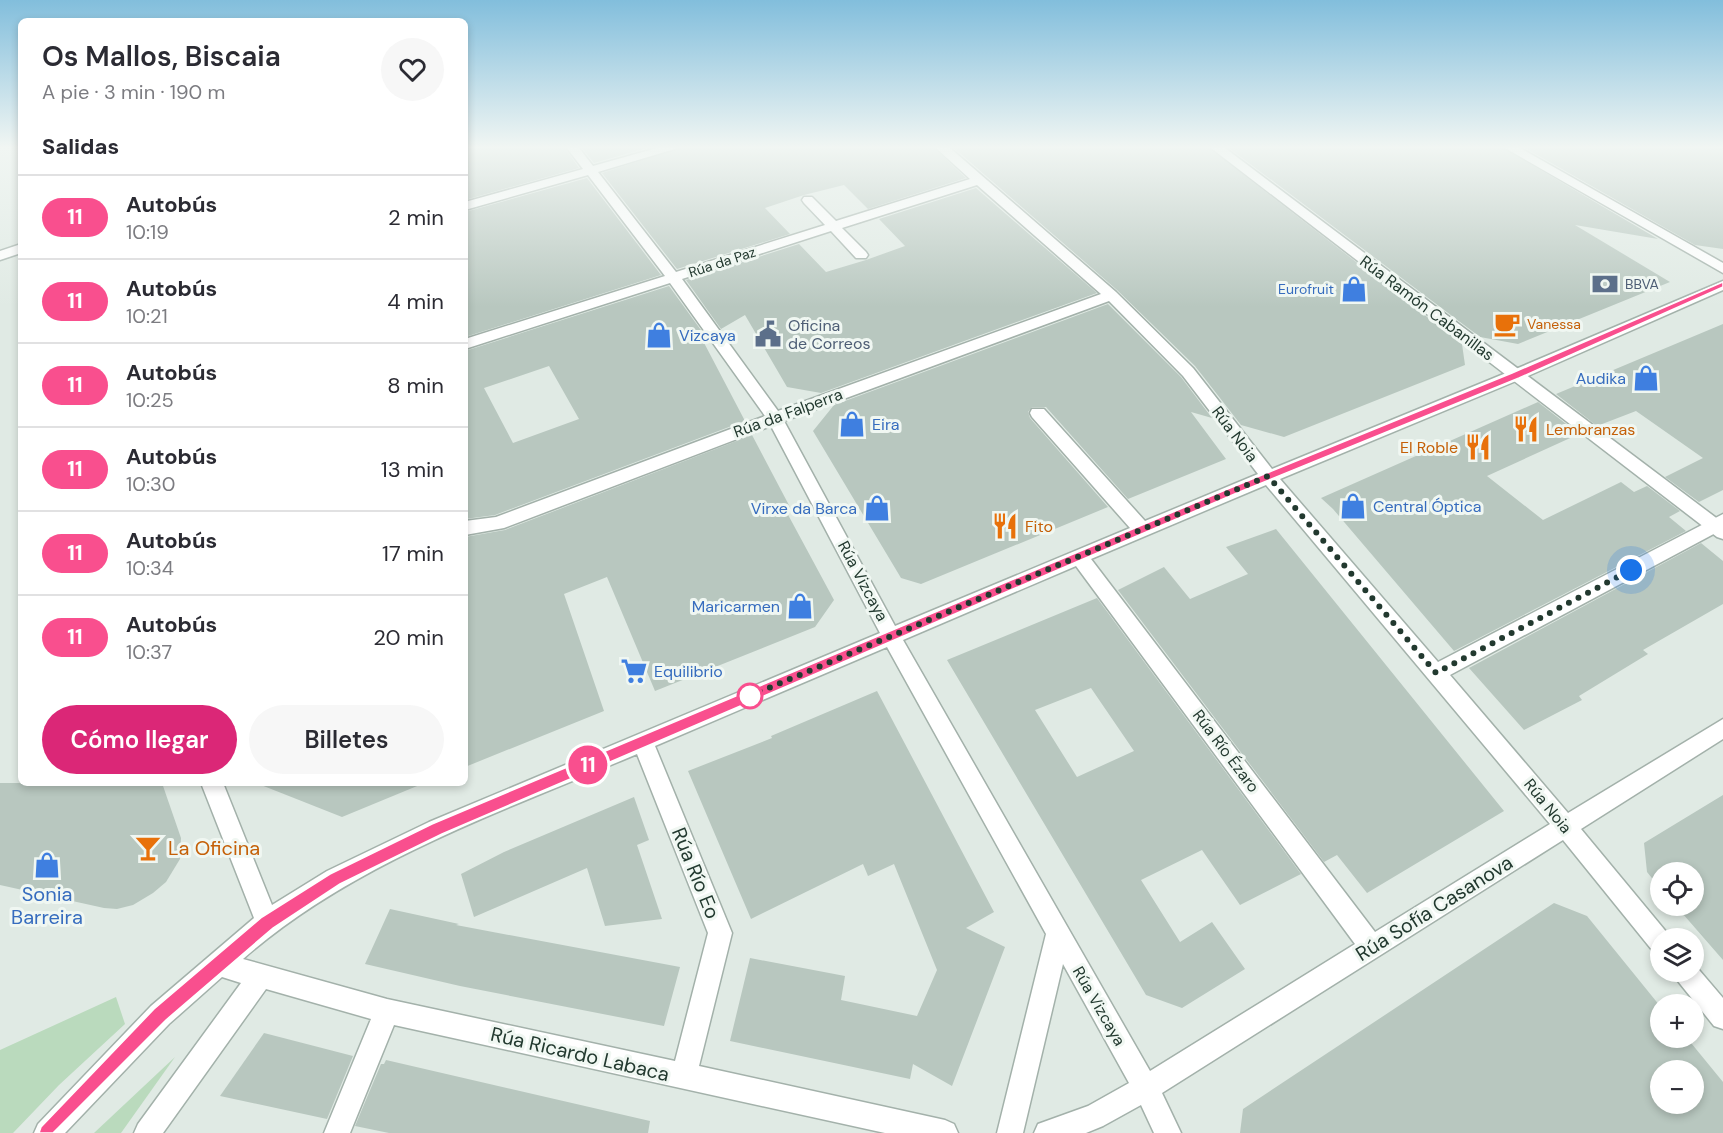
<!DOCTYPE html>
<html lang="es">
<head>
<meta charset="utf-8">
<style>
	body { margin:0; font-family:"DM Sans",sans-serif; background:#f7f7f7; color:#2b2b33; height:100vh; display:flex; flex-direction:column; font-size:22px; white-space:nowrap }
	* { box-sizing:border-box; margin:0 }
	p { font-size:20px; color:#7c7c81 }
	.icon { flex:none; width:33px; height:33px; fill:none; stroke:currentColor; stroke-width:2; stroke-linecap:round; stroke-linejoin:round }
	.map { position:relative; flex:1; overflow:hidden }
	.details { position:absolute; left:18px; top:18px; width:450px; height:768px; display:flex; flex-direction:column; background:#fff; border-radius:9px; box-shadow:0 3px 9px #0003 }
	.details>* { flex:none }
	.badge { padding:0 12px; border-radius:20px; font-size:21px; line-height:39px }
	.controls { position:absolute; left:1650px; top:862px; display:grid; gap:12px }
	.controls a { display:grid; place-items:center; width:54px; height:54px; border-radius:50%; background:#fff; box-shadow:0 3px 9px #0003; font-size:30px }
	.you { position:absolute; width:30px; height:30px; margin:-15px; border:4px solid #fff; border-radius:50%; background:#1a73e8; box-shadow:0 0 0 9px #1a73e833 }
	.map>.badge { position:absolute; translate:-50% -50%; box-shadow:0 0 0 3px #fff }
	h2 { padding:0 24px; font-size:22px; line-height:54px }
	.round { display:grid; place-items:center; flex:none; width:63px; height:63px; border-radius:32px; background:#f7f7f7 }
	.head { display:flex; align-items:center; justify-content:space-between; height:102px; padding:0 24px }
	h1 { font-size:28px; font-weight:600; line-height:45px }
	.cta { display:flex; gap:12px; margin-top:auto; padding:12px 24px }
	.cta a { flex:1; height:69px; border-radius:36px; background:#db2777; color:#fff; font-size:24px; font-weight:600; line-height:69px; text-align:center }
	.cta a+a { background:#f7f7f7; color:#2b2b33 }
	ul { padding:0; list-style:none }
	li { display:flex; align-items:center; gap:18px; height:84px; padding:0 24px; border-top:2px solid #e1e1e2 }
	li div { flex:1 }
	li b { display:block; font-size:22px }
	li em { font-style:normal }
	li .badge { min-width:66px; font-weight:700; text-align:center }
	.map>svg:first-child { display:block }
	.green { fill:#badabd }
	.building { fill:#b8c7bf; fill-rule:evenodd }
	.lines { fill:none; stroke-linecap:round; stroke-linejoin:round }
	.pedestrian-casing { stroke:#a3b1aa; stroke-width:3 }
	.minor-casing { stroke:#a3b1aa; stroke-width:3 }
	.pedestrian { fill:#fff; fill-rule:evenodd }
	.minor { fill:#fff; fill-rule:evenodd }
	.line { fill:#f94f8e; stroke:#fff; stroke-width:1.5 }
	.walk { stroke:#22392f; stroke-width:6; stroke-dasharray:0 10.8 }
	.stop-dot { fill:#fff; stroke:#f94f8e; stroke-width:3 }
	.labels { text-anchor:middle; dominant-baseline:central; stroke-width:6; stroke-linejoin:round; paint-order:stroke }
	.far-street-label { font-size:14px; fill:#22392f; stroke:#f0f7f2 }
	.far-service-label { font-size:14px; fill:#4e5e75; stroke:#f0f7f2; text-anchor:start }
	.far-shop-label { font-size:14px; fill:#366cbe; stroke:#f0f7f2; text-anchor:end }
	.far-food-label { font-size:14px; fill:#c56008; stroke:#f0f7f2; text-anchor:start }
	.street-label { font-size:16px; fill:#22392f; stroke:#f0f7f2 }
	.service-label { font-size:16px; fill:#4e5e75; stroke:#f0f7f2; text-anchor:start }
	.shop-label { font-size:16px; fill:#366cbe; stroke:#f0f7f2; text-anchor:start }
	.food-label { font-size:16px; fill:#c56008; stroke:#f0f7f2; text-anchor:start }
	.near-food-label { font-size:20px; fill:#c56008; stroke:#f0f7f2; text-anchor:start }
	.near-street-label { font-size:20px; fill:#22392f; stroke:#f0f7f2 }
	.near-shop-label { font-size:20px; fill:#366cbe; stroke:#f0f7f2 }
</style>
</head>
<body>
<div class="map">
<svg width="1723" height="1133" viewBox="0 0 1723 1133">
	<rect width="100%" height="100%" fill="#e0eae4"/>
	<!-- green -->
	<g class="green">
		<polygon points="116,997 125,1024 59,1085 13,1133 0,1133 0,1050"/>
		<polygon points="175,1057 121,1133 94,1133"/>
	</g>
	<!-- building -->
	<g class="building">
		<polygon points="465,148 565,148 579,168 465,200"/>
		<polygon points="582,148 647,148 594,163"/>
		<polygon points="680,148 934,148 966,178 868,209 844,185 804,195 765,208 790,234 677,269 602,173"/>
		<polygon points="954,148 1209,148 1462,344 1465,365 1284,437 1241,425 1195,366 1117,290"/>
		<polygon points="1229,148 1503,148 1658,239 1575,225 1670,282 1518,344 1480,337"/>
		<polygon points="1525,148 1723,148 1723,249 1695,245"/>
		<polygon points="587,178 661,275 465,337 465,212"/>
		<polygon points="976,188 1097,293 821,393 787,387 745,315 721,329 686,280 799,244 826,272 866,260 905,246 879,219"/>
		<path d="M669,286L706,337L702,339L745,421L495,515L465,519V351ZM549,366L579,419L513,443L484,388Z"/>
		<polygon points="1108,304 1181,377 1212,418 1191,412 1226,459 1128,499 1046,407 1032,407 1028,412 1030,418 1108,507 921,584 901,578 813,431 834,405"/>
		<polygon points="1723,324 1723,490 1699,502 1665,477 1703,458 1636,411 1597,426 1556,394"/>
		<polygon points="1538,402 1579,434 1487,476 1543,520 1621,482 1634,492 1647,486 1680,511 1669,517 1686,531 1454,651 1333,509 1321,498"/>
		<polygon points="752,435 791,509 786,511 834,600 815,627 655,691 607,577 564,594 604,711 465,767 465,537 505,530"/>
		<polygon points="1276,529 1504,811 1367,893 1337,855 1324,862 1118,590 1164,567 1190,599 1248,574 1226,547"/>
		<polygon points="1701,543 1723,561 1723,604 1643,650 1648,654 1579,696 1582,700 1524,730 1469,668"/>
		<path d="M1097,598L1301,874L1240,905L1202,850L1141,880L1180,942L1212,922L1245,969L1182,1008L1146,995L947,660ZM1091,688L1134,751L1077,777L1035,710Z"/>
		<polygon points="877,691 994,912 966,928 1005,947 952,1086 913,1064 910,1079 730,1041 750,958 845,976 841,1000 917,1016 937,970 894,864 868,876 863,864 751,919 688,771 772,738 771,736"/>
		<polygon points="0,783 162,783 181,838 180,859 166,882 153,893 133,905 117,909 104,908 0,885"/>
		<polygon points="262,783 422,783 422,784 342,817 261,785"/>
		<polygon points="1723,795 1723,960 1676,906 1694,906 1694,873 1660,873 1660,888 1647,872 1644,843"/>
		<polygon points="634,797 649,840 637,845 662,919 605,926 587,868 474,917 461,874 504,852"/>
		<path d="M1554,903L1587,916L1660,1006V1038H1687L1723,1082V1133H1240L1243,1109ZM1660,1071H1694V1104H1660Z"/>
		<polygon points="390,909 459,924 456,925 680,967 664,1026 460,986 365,964"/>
		<polygon points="264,1033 353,1056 327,1119 220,1096"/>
		<polygon points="386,1060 650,1121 648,1133 389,1133 355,1126 381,1064 384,1064"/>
	</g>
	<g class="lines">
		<!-- pedestrian casing -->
		<g class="pedestrian-casing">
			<polygon id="pedestrian" points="1211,148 1225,148 1723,523 1723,539 1717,537"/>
		</g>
		<!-- minor casing -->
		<g class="minor-casing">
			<g id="minor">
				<path d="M567,148H579L593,166L657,148H678L598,172L676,272L825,225L804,203L802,200L804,197H812L836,221L970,179L936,148H950L1116,292L1193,368L1272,469L1511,371L1723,281V290L1521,379L1280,479L1438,662L1723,514V529L1450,675L1568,813L1723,719V739L1581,829L1668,934L1671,939H1660V954L1652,950L1563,840L1162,1093L1181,1133H1154L1141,1105L1103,1126L1086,1133H1034L1038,1124L1088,1106L1129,1083L1063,964L1023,1133H997L1046,934L887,647L655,746L732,933L699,1066L945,1120L954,1124L958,1133H885L394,1025L350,1133H324L371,1019L266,989L163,1133H134L138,1124L241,983L222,977L169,1024L65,1133H34L38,1124L151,1006L254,918L201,783H223L272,905L327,871L429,822L880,633L771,426L504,528L465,535V521L496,517L765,416L670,283L465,349V339L665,276L588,175L465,210V202L583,169ZM977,185L1101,294L778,411L682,279L831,231L856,258H866L868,255L866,252L842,228ZM1109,301L1183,376L1258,474L1145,521L1044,409H1032L1030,413L1032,417L1130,528L895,626L784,421ZM1266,485L1550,824L1375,932L1091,559ZM1076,566L1355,944L1150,1071L903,640ZM637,754L708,933L675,1061L387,999L243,959C353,862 504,811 637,754Z"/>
				<polygon points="1505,148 1520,148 1723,263 1723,273"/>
				<polygon points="21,244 21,253 0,260 0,251"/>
				<polygon points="1694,964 1723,998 1723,1029 1714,1026 1677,980 1673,972 1694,972"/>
			</g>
		</g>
		<!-- pedestrian -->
		<use href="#pedestrian" class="pedestrian"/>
		<!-- minor -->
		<use href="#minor" class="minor"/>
	</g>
	<!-- sky -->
	<linearGradient id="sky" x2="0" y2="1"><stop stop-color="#82bedc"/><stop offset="0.48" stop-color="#f1f6f3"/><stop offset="1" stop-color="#f1f6f3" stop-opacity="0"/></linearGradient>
	<rect width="1723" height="307" fill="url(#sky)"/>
	<!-- line -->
	<polygon class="line" points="1723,282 1723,287 1519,378 1237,493 442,834 340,884 273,928 166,1020 53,1133 39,1133 41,1127 154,1009 262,917 330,874 432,824 1230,488 1512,373"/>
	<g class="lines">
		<!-- walk -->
		<polyline class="walk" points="750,696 1268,476 1436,673 1631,570"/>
	</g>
	<!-- icons -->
	<defs>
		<g id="bank-bare" transform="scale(2.07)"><path d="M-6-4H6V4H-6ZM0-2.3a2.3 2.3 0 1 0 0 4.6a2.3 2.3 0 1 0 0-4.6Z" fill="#5c6f8a" stroke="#f0f7f2" stroke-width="2.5" paint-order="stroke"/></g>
		<g id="shop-bare" transform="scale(2.07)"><path d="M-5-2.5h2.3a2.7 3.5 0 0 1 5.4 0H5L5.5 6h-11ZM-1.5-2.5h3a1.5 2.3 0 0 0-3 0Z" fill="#3f7fe0" stroke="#f0f7f2" stroke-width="2.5" paint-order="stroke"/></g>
		<g id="cafe-bare" transform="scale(2.07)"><path d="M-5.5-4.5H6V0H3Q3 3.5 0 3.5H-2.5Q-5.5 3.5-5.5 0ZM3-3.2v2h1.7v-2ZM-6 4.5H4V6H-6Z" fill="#e8710a" stroke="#f0f7f2" stroke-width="2.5" paint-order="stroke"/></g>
		<g id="civic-bare" transform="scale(2.07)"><path d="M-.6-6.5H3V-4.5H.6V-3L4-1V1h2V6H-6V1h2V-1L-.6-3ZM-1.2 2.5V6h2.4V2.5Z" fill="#5c6f8a" stroke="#f0f7f2" stroke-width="2.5" paint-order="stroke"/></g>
		<g id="restaurant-bare" transform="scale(2.07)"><path d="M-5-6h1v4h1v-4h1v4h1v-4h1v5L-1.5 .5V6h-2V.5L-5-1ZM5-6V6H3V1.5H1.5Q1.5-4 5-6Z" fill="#e8710a" stroke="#f0f7f2" stroke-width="2.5" paint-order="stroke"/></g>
		<g id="supermarket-bare" transform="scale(2.07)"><path d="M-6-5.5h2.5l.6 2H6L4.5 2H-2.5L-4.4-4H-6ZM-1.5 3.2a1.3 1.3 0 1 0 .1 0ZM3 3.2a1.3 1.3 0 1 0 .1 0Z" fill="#3f7fe0" stroke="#f0f7f2" stroke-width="2.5" paint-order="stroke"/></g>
		<g id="bar-bare" transform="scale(2.07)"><path d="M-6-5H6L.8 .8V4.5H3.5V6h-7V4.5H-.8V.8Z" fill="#e8710a" stroke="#f0f7f2" stroke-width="2.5" paint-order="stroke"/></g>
	</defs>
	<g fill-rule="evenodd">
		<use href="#bank-bare" x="1605" y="284"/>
		<use href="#shop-bare" x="1354" y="289"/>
		<use href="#cafe-bare" x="1507" y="324"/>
		<use href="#civic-bare" x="768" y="334"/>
		<use href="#shop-bare" x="659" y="335"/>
		<use href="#shop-bare" x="1646" y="378"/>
		<use href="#shop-bare" x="852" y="424"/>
		<use href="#restaurant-bare" x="1526" y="429"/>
		<use href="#restaurant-bare" x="1478" y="447"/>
		<use href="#shop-bare" x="1353" y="506"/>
		<use href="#shop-bare" x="877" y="508"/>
		<use href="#restaurant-bare" x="1005" y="526"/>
		<use href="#shop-bare" x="800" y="606"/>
		<use href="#supermarket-bare" x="634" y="671"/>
		<use href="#bar-bare" x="148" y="848"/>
		<use href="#shop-bare" x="47" y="865"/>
	</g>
	<!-- markers -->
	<circle class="stop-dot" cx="750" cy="696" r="12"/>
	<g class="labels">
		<!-- far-street labels -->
		<g class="far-street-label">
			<text transform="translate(722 262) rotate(-18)">Rúa da Paz</text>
		</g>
		<!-- far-service labels -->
		<g class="far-service-label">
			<text x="1625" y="284">BBVA</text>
		</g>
		<!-- far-shop labels -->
		<g class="far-shop-label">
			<text x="1334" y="289">Eurofruit</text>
		</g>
		<!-- far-food labels -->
		<g class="far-food-label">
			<text x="1527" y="324">Vanessa</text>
		</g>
		<!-- street labels -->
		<g class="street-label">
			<text transform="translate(1427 308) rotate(37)">Rúa Ramón Cabanillas</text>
			<text transform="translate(788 413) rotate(-20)">Rúa da Falperra</text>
			<text transform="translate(1235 434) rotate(53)">Rúa Noia</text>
			<text transform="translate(863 581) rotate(62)">Rúa Vizcaya</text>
			<text transform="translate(1226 751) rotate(53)">Rúa Río Ézaro</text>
			<text transform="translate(1548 806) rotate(51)">Rúa Noia</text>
			<text transform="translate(1099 1006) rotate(60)">Rúa Vizcaya</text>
		</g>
		<!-- service labels -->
		<g class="service-label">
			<text x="788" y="325">Oficina<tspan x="788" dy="18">de Correos</tspan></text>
		</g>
		<!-- shop labels -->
		<g class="shop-label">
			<text x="679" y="335">Vizcaya</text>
			<text x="1626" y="378" text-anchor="end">Audika</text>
			<text x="872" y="424">Eira</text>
			<text x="1373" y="506">Central Óptica</text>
			<text x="857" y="508" text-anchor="end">Virxe da Barca</text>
			<text x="780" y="606" text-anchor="end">Maricarmen</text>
			<text x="654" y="671">Equilibrio</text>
		</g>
		<!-- food labels -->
		<g class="food-label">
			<text x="1546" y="429">Lembranzas</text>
			<text x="1458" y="447" text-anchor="end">El Roble</text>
			<text x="1025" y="526">Fito</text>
		</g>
		<!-- near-food labels -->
		<g class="near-food-label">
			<text x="168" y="848">La Oficina</text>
		</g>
		<!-- near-street labels -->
		<g class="near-street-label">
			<text transform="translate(696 873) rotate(68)">Rúa Río Eo</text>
			<text transform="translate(1434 908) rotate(-32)">Rúa Sofía Casanova</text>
			<text transform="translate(580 1054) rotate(13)">Rúa Ricardo Labaca</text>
		</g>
		<!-- near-shop labels -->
		<g class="near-shop-label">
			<text x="47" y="894">Sonia<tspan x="47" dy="23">Barreira</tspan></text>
		</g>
	</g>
</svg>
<div class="controls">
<a><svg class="icon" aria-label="locate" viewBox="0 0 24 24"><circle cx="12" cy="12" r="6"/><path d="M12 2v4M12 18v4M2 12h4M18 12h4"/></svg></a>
<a><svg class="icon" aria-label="layers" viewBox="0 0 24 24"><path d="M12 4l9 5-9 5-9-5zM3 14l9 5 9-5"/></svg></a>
<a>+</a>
<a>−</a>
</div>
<div class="you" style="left:1631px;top:570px"></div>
<b class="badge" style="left:588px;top:765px;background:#f94f8e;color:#fff">11</b>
<section class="details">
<div class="head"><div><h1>Os Mallos, Biscaia</h1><p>A pie · 3 min · 190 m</p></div><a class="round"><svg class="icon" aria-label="heart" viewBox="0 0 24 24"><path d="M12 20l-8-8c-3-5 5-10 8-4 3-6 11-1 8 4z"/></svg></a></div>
<h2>Salidas</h2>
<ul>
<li><span class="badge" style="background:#f94f8e;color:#fff">11</span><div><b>Autobús</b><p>10:19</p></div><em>2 min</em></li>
<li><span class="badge" style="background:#f94f8e;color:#fff">11</span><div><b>Autobús</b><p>10:21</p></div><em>4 min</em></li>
<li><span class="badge" style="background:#f94f8e;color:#fff">11</span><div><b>Autobús</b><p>10:25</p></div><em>8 min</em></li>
<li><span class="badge" style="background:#f94f8e;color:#fff">11</span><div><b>Autobús</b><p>10:30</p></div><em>13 min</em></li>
<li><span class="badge" style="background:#f94f8e;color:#fff">11</span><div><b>Autobús</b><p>10:34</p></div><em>17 min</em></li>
<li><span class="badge" style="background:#f94f8e;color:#fff">11</span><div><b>Autobús</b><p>10:37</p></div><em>20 min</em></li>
</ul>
<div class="cta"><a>Cómo llegar</a><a>Billetes</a></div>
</section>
</div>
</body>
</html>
